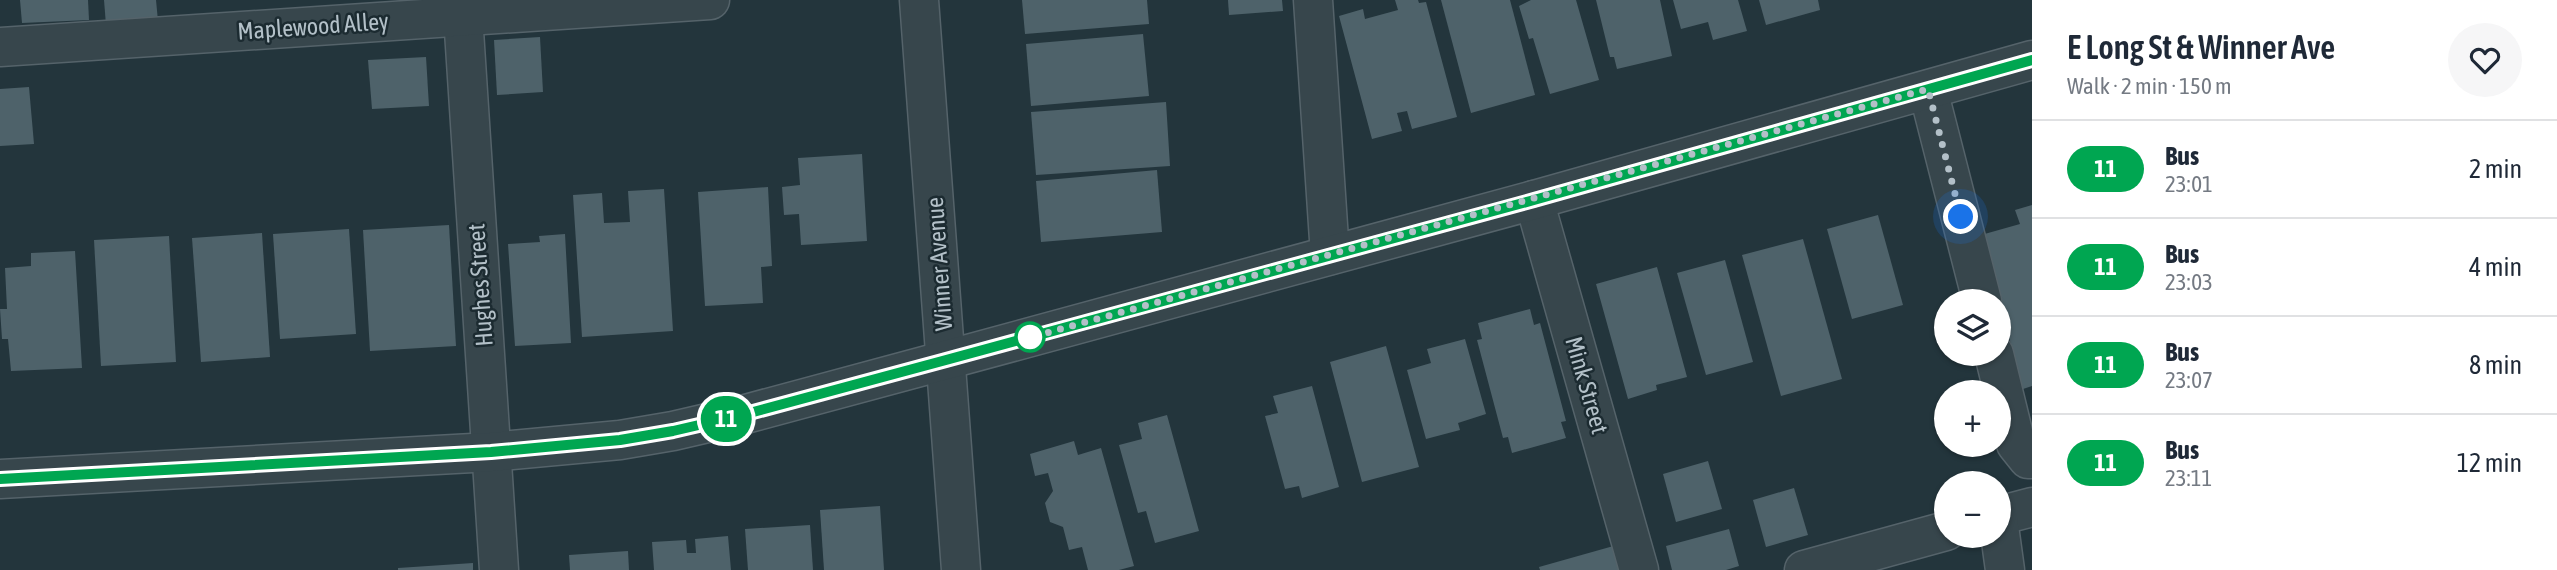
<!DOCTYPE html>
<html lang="en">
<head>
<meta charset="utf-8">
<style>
	body { margin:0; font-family:"Asap Condensed",sans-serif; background:#f6f6f7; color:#1f2937; height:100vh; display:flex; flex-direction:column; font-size:26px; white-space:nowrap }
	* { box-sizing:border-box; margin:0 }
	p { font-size:23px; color:#747a83 }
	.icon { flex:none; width:38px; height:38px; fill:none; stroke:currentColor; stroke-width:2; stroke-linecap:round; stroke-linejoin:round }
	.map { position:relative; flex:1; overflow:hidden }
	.drawer { display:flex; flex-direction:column; background:#fff; width:525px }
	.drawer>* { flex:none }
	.badge { padding:0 14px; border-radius:23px; font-size:24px; line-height:46px }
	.fabs { position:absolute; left:1934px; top:289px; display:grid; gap:14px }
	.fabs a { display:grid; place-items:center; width:77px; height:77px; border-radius:50%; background:#fff; box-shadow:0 2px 5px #0004; font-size:35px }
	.you { position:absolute; width:35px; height:35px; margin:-18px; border:5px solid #fff; border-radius:50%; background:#1a73e8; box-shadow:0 0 0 10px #1a73e833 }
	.map>.badge { position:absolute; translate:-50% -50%; box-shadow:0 0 0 4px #fff }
	.round { display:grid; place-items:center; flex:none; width:74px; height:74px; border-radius:37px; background:#f6f6f7 }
	.overview { display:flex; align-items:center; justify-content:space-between; height:119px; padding:0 35px }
	h1 { font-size:33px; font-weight:600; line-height:52px }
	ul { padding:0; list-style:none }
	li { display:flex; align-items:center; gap:21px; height:98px; padding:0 35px; border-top:2px solid #e0e1e3 }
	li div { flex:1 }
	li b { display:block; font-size:26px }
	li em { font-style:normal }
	li .badge { min-width:77px; font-weight:700; text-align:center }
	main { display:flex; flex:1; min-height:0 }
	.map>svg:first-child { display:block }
	.building { fill:#4e626a }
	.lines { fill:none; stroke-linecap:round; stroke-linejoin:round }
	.minor-casing { stroke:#55636a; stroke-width:41 }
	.minor { stroke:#37464c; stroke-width:38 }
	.line-casing { stroke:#fff; stroke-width:16 }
	.line { stroke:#00a651; stroke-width:10 }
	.walk { stroke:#b3c0c8; stroke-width:7; stroke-dasharray:0 12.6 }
	.stop-dot { fill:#fff; stroke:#00a651; stroke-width:3.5 }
	.labels { text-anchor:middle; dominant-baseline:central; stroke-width:5; stroke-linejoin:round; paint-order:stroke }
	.street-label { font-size:24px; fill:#b3c0c8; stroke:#1c2b31 }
</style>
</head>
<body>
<main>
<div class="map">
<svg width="2032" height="570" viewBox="0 0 2032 570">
	<rect width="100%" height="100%" fill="#23353c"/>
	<!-- building -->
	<g class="building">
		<polygon points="20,0 88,0 89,20 22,23"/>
		<polygon points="104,0 156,0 158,21 106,25"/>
		<polygon points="1022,0 1147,0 1149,24 1025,34"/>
		<polygon points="1228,0 1282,0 1283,11 1229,15"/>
		<polygon points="1395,0 1418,0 1419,3 1426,2 1457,117 1412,129 1407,111 1397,113 1402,131 1372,139 1339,16 1363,9 1365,19 1398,10"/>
		<polygon points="1441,0 1510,0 1535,95 1471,113"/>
		<polygon points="1531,0 1576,0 1599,80 1550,94 1533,38 1529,39 1519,6"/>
		<polygon points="1596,0 1660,0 1672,56 1617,69 1614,57 1610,57"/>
		<polygon points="1673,0 1738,0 1747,31 1713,40 1708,22 1681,29"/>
		<polygon points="1759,0 1818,0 1820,10 1766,25"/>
		<polygon points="1143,34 1149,96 1031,106 1026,44"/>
		<polygon points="540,37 543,92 497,95 494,40"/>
		<polygon points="426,57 429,106 372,109 368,60"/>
		<polygon points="29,87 34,144 0,146 0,89"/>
		<polygon points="1166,102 1170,166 1036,175 1031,112"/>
		<polygon points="862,154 867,241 801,245 799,214 784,215 782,187 800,185 798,158"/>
		<polygon points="1157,170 1162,232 1041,242 1036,181"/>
		<polygon points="768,187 772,266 761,267 763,303 705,306 698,192"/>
		<polygon points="664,189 673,331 582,337 573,195 602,193 604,223 630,222 628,191"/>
		<polygon points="2032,205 2032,386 2023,389 1981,235 2020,224 2015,210"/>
		<polygon points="1878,215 1903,305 1852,319 1827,229"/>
		<polygon points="449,225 456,346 370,351 363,230"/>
		<polygon points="349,229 356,334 280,339 273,234"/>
		<polygon points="262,233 270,357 201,362 192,238"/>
		<polygon points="565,234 571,343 515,346 508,244 540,242 539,236"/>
		<polygon points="169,236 176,362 101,366 94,240"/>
		<polygon points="1803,239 1842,379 1781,396 1742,255"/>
		<polygon points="75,251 82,368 11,371 8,339 2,339 0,309 7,309 5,268 31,266 31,253"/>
		<polygon points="1725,260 1753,362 1706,375 1677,273"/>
		<polygon points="1657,267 1687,377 1656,385 1657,390 1628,399 1596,284"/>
		<polygon points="1530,309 1534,325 1540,323 1566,421 1561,422 1566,438 1512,453 1508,437 1503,438 1477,340 1482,339 1478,323"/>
		<polygon points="1465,339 1486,414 1458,423 1460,430 1426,439 1407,370 1431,363 1427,349"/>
		<polygon points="1386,346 1419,467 1362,482 1330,362"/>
		<polygon points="1312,386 1339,487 1302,498 1299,486 1285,489 1265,416 1278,413 1273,396"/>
		<polygon points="1167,415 1199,531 1155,543 1146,511 1138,513 1119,445 1142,439 1138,423"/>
		<polygon points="1074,441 1078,455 1101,448 1134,566 1119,570 1088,570 1082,547 1069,550 1063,527 1050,522 1045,503 1053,491 1048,473 1035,476 1030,454"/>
		<polygon points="1708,461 1722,509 1676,522 1663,474"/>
		<polygon points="1794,488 1808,535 1766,547 1753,500"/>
		<polygon points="880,506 884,570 824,570 820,510"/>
		<polygon points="810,525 813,570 748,570 745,529"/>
		<polygon points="1729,529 1739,566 1726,570 1672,570 1666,546"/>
		<polygon points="728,536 731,570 654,570 652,542 686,540 687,553 696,553 695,539"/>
		<polygon points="1617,545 1624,570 1540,570 1539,567"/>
		<polygon points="628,551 629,570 570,570 569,555"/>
		<polygon points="473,563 473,570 398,570 398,568"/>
	</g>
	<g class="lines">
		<!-- minor casing -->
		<g class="minor-casing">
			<g id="minor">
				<polyline points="462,0 499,570"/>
				<polyline points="919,0 961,570"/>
				<polyline points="1313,0 1330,255"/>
				<polyline points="0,47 710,0"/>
				<polyline points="1928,90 1982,301"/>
				<polyline points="1534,200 1639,570"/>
				<polyline points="1994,354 2016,444 2028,459 2032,459"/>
				<polyline points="0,479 491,452 620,440 673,431 742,415 946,360 1534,200 2032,60"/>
				<polyline points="1998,516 2032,507"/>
				<polyline points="1998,519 2005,570"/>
				<polyline points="1804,570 1946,531"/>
			</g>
		</g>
		<!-- minor -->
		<use href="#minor" class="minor"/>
	</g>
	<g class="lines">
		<!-- line casing -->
		<g class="line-casing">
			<polyline id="line" points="0,479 491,452 620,440 673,431 742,415 946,360 1534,200 2032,60"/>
		</g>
		<!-- line -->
		<use href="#line" class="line"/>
		<!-- walk -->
		<polyline class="walk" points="1030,337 1021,340 1928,89 1961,217"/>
	</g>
	<!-- markers -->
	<circle class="stop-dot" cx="1030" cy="337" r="14"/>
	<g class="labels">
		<!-- street labels -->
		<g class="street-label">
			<text transform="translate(313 26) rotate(-4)">Maplewood Alley</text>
			<text transform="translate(939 264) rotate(-94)">Winner Avenue</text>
			<text transform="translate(480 285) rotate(-94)">Hughes Street</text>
			<text transform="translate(1587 385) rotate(74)">Mink Street</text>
		</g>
	</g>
</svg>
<div class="fabs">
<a><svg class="icon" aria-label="layers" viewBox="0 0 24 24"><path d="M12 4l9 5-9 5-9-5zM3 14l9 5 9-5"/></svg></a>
<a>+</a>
<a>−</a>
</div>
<div class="you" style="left:1961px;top:217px"></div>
<b class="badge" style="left:726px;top:419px;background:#00a651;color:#fff">11</b>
</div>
<section class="drawer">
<div class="overview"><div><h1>E Long St &amp; Winner Ave</h1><p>Walk · 2 min · 150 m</p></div><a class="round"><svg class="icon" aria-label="heart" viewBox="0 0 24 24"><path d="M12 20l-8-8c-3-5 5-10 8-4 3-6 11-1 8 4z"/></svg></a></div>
<ul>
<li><span class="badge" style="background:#00a651;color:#fff">11</span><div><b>Bus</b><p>23:01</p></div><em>2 min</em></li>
<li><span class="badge" style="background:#00a651;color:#fff">11</span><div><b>Bus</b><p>23:03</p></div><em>4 min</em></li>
<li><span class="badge" style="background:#00a651;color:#fff">11</span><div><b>Bus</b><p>23:07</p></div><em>8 min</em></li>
<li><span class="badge" style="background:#00a651;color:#fff">11</span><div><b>Bus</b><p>23:11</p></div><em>12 min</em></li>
</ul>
</section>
</main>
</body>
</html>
